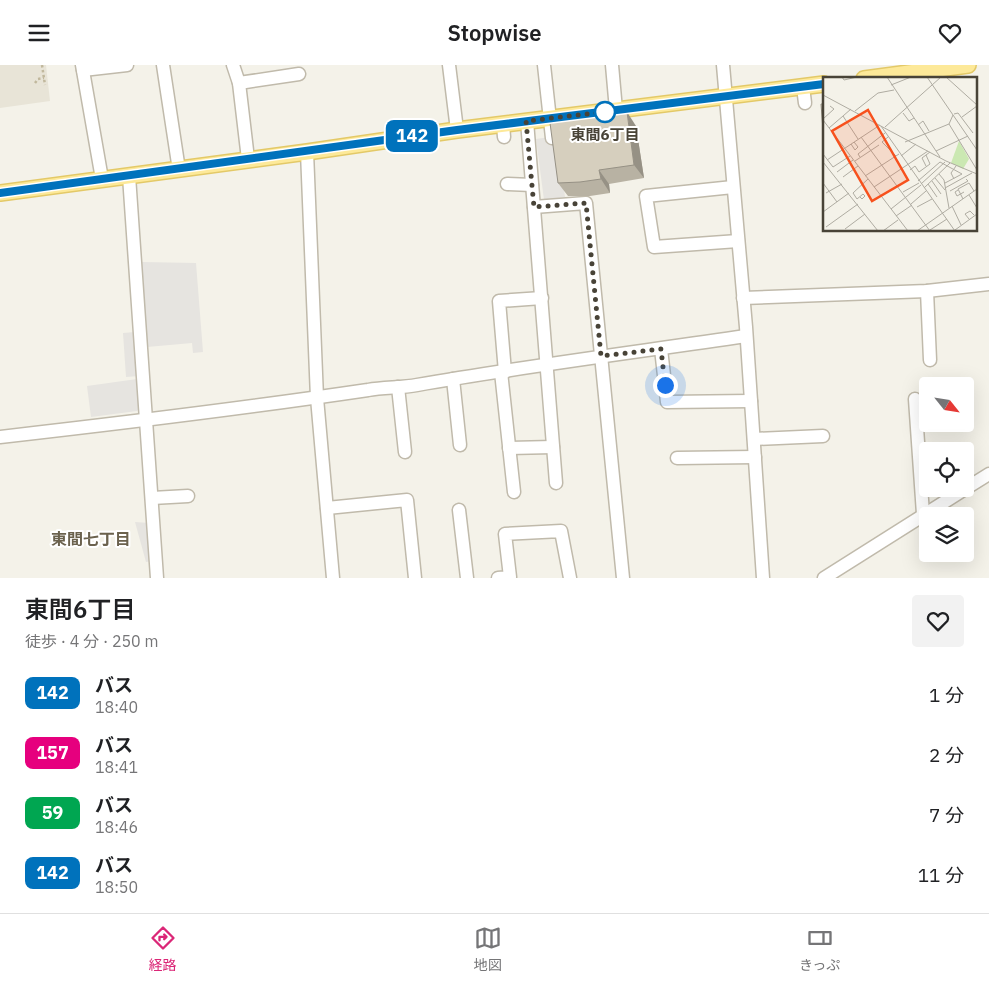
<!DOCTYPE html>
<html lang="ja">
<head>
<meta charset="utf-8">
<style>
	body { margin:0; font-family:"IBM Plex Sans","Noto Sans JP",sans-serif; background:#f2f2f2; color:#202124; height:100vh; display:flex; flex-direction:column; font-size:19px; white-space:nowrap }
	* { box-sizing:border-box; margin:0 }
	p { font-size:16px; color:#757577 }
	.icon { flex:none; width:28px; height:28px; fill:none; stroke:currentColor; stroke-width:2; stroke-linecap:round; stroke-linejoin:round }
	.map { position:relative; height:513px; overflow:hidden }
	.panel { display:flex; flex-direction:column; background:#fff; flex:1 }
	.panel>* { flex:none }
	.badge { padding:0 10px; border-radius:8px; font-size:18px; line-height:32px }
	.needle { width:32px; rotate:120deg }
	.buttons { position:absolute; left:919px; top:312px; display:grid; gap:10px }
	.buttons a { display:grid; place-items:center; width:55px; height:55px; border-radius:5px; background:#fff; box-shadow:0 5px 20px #0002; font-size:25px }
	.you { position:absolute; width:25px; height:25px; margin:-12px; border:4px solid #fff; border-radius:50%; background:#1a73e8; box-shadow:0 0 0 8px #1a73e833 }
	.map>.badge { position:absolute; translate:-50% -50%; box-shadow:0 0 0 2px #fff }
	.round { display:grid; place-items:center; flex:none; width:52px; height:52px; border-radius:5px; background:#f2f2f2 }
	.summary { display:flex; align-items:center; justify-content:space-between; height:85px; padding:0 25px }
	h1 { font-size:24px; font-weight:600; line-height:38px }
	ul { padding:0; list-style:none }
	li { display:flex; align-items:center; gap:15px; height:60px; padding:0 25px }
	li div { flex:1 }
	li b { display:block; font-size:19px }
	li em { font-style:normal }
	li .badge { min-width:55px; font-weight:700; text-align:center }
	header { display:flex; justify-content:space-between; align-items:center; height:65px; padding:0 25px; background:#fff; font-size:22px; font-weight:600 }
	.menu { display:flex; justify-content:space-around; align-items:center; height:70px; border-top:1px solid #e0e0e0; background:#fff; font-size:14px; color:#757577 }
	.menu a { display:grid; justify-items:center; gap:2px }
	.menu .selected { color:#db2777 }
	.map>svg:first-child { display:block }
	.residential { fill:#e8e4d7 }
	.parking { fill:#e6e4e0 }
	.lines { fill:none; stroke-linecap:round; stroke-linejoin:round }
	.minor-casing { stroke:#c0baab; stroke-width:15 }
	.major-casing { stroke:#e3c968; stroke-width:18 }
	.path { stroke:#c1b89d; stroke-width:2.5; stroke-dasharray:2.5 2.5; stroke-linecap:butt }
	.minor { stroke:#fff; stroke-width:12 }
	.major { stroke:#fde999; stroke-width:15 }
	.wall { fill:#b8b2a3 }
	.shaded-wall { fill:#969185 }
	.building { fill:#d6cfbe; stroke:#969185 }
	.line-casing { stroke:#fff; stroke-width:11 }
	.line { stroke:#0072bc; stroke-width:8 }
	.walk { stroke:#484337; stroke-width:5; stroke-dasharray:0 9 }
	.stop-dot { fill:#fff; stroke:#0072bc; stroke-width:2.5 }
	.labels { text-anchor:middle; dominant-baseline:central; stroke-width:4; stroke-linejoin:round; paint-order:stroke }
	.stop-label { font-size:15px; font-weight:bold; fill:#484337; stroke:#fff }
	.neighbourhood-label { font-size:16px; font-weight:bold; fill:#6b624e; stroke:#fff }
	.inset-road { fill:none; stroke:#afaca2; stroke-width:1 }
	.view { fill:#f7511d; fill-opacity:0.15; stroke:#f7511d; stroke-width:2.5 }
	.inset-edge { fill:none; stroke:#484337; stroke-width:2.5 }
</style>
</head>
<body>
<header><svg class="icon" aria-label="menu" viewBox="0 0 24 24"><path d="M4 6h16M4 12h16M4 18h16"/></svg>Stopwise<svg class="icon" aria-label="heart" viewBox="0 0 24 24"><path d="M12 20l-8-8c-3-5 5-10 8-4 3-6 11-1 8 4z"/></svg></header>
<div class="map">
<svg width="989" height="513" viewBox="0 0 989 513">
	<rect width="100%" height="100%" fill="#f4f2e9"/>
	<!-- residential -->
	<polygon class="residential" points="0,0 46,0 50,36 0,43"/>
	<!-- parking -->
	<g class="parking">
		<polygon points="557,71 565,132 544,135 536,74"/>
		<polygon points="142,197 196,198 203,287 193,288 192,278 147,282"/>
		<polygon points="135,267 139,311 126,312 123,268"/>
		<polygon points="137,314 141,342 137,346 91,352 87,321"/>
		<polygon points="135,457 149,458 152,496 146,497"/>
	</g>
	<g class="lines">
		<!-- minor casing -->
		<g class="minor-casing">
			<g id="minor">
				<polyline points="82,0 102,114"/>
				<polyline points="163,0 179,105"/>
				<polyline points="233,0 239,18 248,94"/>
				<polyline points="449,0 457,65"/>
				<polyline points="544,0 552,73"/>
				<polyline points="612,0 616,45"/>
				<polyline points="723,0 746,262 763,513"/>
				<polyline points="83,5 127,0"/>
				<polyline points="239,18 299,9"/>
				<polyline points="803,22 805,38"/>
				<polyline points="527,56 556,418"/>
				<polyline points="503,59 504,72"/>
				<polyline points="307,87 317,333 333,513"/>
				<polyline points="129,111 157,513"/>
				<polyline points="507,119 532,120"/>
				<polyline points="733,122 646,131 654,182 738,176"/>
				<polyline points="534,142 586,138 623,513"/>
				<polyline points="927,226 930,295"/>
				<polyline points="743,233 927,226 989,219"/>
				<polyline points="661,284 667,337 751,336"/>
				<polyline points="501,307 514,427"/>
				<polyline points="505,307 499,236 542,233"/>
				<polyline points="453,314 460,380"/>
				<polyline points="398,322 405,387"/>
				<polyline points="915,334 923,449"/>
				<path d="M0,372C123,358 246,343 368,325C384,322 401,323 417,320C526,301 637,287 746,271"/>
				<polyline points="754,374 823,371"/>
				<polyline points="509,383 553,382"/>
				<polyline points="677,393 755,392"/>
				<polyline points="965,424 989,409"/>
				<polyline points="152,433 188,431"/>
				<polyline points="327,443 407,435 415,513"/>
				<polyline points="459,445 467,513"/>
				<polyline points="498,513 510,512 505,469 561,466 570,513"/>
				<polyline points="824,513 965,424"/>
			</g>
		</g>
		<!-- major casing -->
		<g class="major-casing">
			<g id="major">
				<polyline points="864,14 968,0"/>
				<polyline points="0,128 307,87 457,65 824,19"/>
			</g>
		</g>
		<!-- path -->
		<g class="path">
			<polyline points="42,0 45,20"/>
			<polyline points="35,18 38,14 44,13"/>
		</g>
		<!-- minor -->
		<use href="#minor" class="minor"/>
		<!-- major -->
		<use href="#major" class="major"/>
	</g>
	<!-- wall -->
	<polygon class="wall" points="636,61 644,113 609,119 610,128 590,131 568,131 558,118"/>
	<!-- shaded-wall -->
	<g class="shaded-wall">
		<polygon points="627,47 636,61 644,113 634,100"/>
		<polygon points="599,105 609,119 610,128 601,114"/>
	</g>
	<!-- building -->
	<g class="building">
		<polygon points="821,39 824,39 824,65 823,65"/>
		<polygon points="627,47 634,100 599,105 601,114 580,117 558,118 550,58"/>
	</g>
	<g class="lines">
		<!-- line casing -->
		<g class="line-casing">
			<polyline id="line" points="0,128 457,65 824,19"/>
		</g>
		<!-- line -->
		<use href="#line" class="line"/>
		<!-- walk -->
		<polyline class="walk" points="605,47 526,56 534,142 586,138 601,291 661,284 665,320"/>
	</g>
	<!-- markers -->
	<circle class="stop-dot" cx="605" cy="47" r="10"/>
	<g class="labels">
		<!-- stop labels -->
		<g class="stop-label">
			<text x="605" y="69">東間6丁目</text>
		</g>
		<!-- neighbourhood labels -->
		<g class="neighbourhood-label">
			<text x="91" y="474">東間七丁目</text>
		</g>
	</g>
	<!-- overview -->
	<g transform="translate(823 12)">
		<rect width="154" height="154" fill="#f4f2e9"/>
		<path d="M136,64L146,82L140,92L128,86Z" fill="#cbe8b2"/>
		<path class="inset-road" d="M19,0L21,3L34,0M64,0L117,80M104,0L154,73M123,0L154,28M68,8L88,0M0,18L123,84L154,97M28,32L20,39L35,62M32,34L55,16L71,13M80,36L86,44L91,41M131,37L135,36L150,56M130,38L126,47L154,93M139,40L154,29M0,42L11,32L7,29M0,43L85,154M95,48L100,44L106,54M58,49L132,154M62,50L118,0M6,51L20,39M38,60L107,154M65,60L59,65L73,79M82,65L126,47M28,67L32,73L35,70L31,65M113,74L145,59M0,77L10,90L27,79M78,79L93,67M37,80L35,77L62,56M4,83L57,48M32,84L56,68M0,85L55,154M103,89L99,81L107,75M87,93L92,89L96,95L107,87L103,78M14,95L30,83M116,97L121,103L126,131M42,99L76,77M20,100L35,89M112,101L122,113M131,102L128,96L133,89M95,104L117,85L139,97L122,106M109,104L118,117M0,106L14,125M98,107L122,85M105,107L114,120M51,110L105,74M101,111L127,86M122,111L149,96M135,113L132,115L134,119L141,115M127,114L145,104L143,102M80,115L96,106M3,116L19,107M146,118L154,131M37,120L39,122L42,119L40,117L34,122L30,116L45,102M140,122L135,112L146,106L151,114M88,127L103,114M129,129L138,148M94,130L109,122M68,132L98,108M0,135L26,116M73,139L89,128M146,142L142,137L147,134L151,138M3,150L35,127M22,152L42,137M107,153L124,142M132,153L154,137M60,154L75,143M94,154L154,112"/>
		<path class="view" d="M45,33L85,103L49,124L9,54Z"/>
		<rect width="154" height="154" class="inset-edge"/>
	</g>
</svg>
<div class="buttons">
<a><svg class="needle" viewBox="-14 -14 28 28"><path d="M0-13l5 13h-10z" fill="#e53935"/><path d="M0 13l5-13h-10z" fill="#757577"/></svg></a>
<a><svg class="icon" aria-label="locate" viewBox="0 0 24 24"><circle cx="12" cy="12" r="6"/><path d="M12 2v4M12 18v4M2 12h4M18 12h4"/></svg></a>
<a><svg class="icon" aria-label="layers" viewBox="0 0 24 24"><path d="M12 4l9 5-9 5-9-5zM3 14l9 5 9-5"/></svg></a>
</div>
<div class="you" style="left:665px;top:320px"></div>
<b class="badge" style="left:412px;top:71px;background:#0072bc;color:#fff">142</b>
</div>
<section class="panel">
<div class="summary"><div><h1>東間6丁目</h1><p>徒歩 · 4 分 · 250 m</p></div><a class="round"><svg class="icon" aria-label="heart" viewBox="0 0 24 24"><path d="M12 20l-8-8c-3-5 5-10 8-4 3-6 11-1 8 4z"/></svg></a></div>
<ul>
<li><span class="badge" style="background:#0072bc;color:#fff">142</span><div><b>バス</b><p>18:40</p></div><em>1 分</em></li>
<li><span class="badge" style="background:#e6007e;color:#fff">157</span><div><b>バス</b><p>18:41</p></div><em>2 分</em></li>
<li><span class="badge" style="background:#00a651;color:#fff">59</span><div><b>バス</b><p>18:46</p></div><em>7 分</em></li>
<li><span class="badge" style="background:#0072bc;color:#fff">142</span><div><b>バス</b><p>18:50</p></div><em>11 分</em></li>
</ul>
</section>
<nav class="menu">
<a class="selected"><svg class="icon" aria-label="directions" viewBox="0 0 24 24"><path d="M12 3l9 9-9 9-9-9zM9 14v-3h6M13 9l2 2-2 2"/></svg>経路</a>
<a><svg class="icon" aria-label="map" viewBox="0 0 24 24"><path d="M3 6l6-2 6 2 6-2v14l-6 2-6-2-6 2zM9 4v14M15 6v14"/></svg>地図</a>
<a><svg class="icon" aria-label="tickets" viewBox="0 0 24 24"><path d="M3 7h18v10H3zM15 7v10"/></svg>きっぷ</a>
</nav>
</body>
</html>
